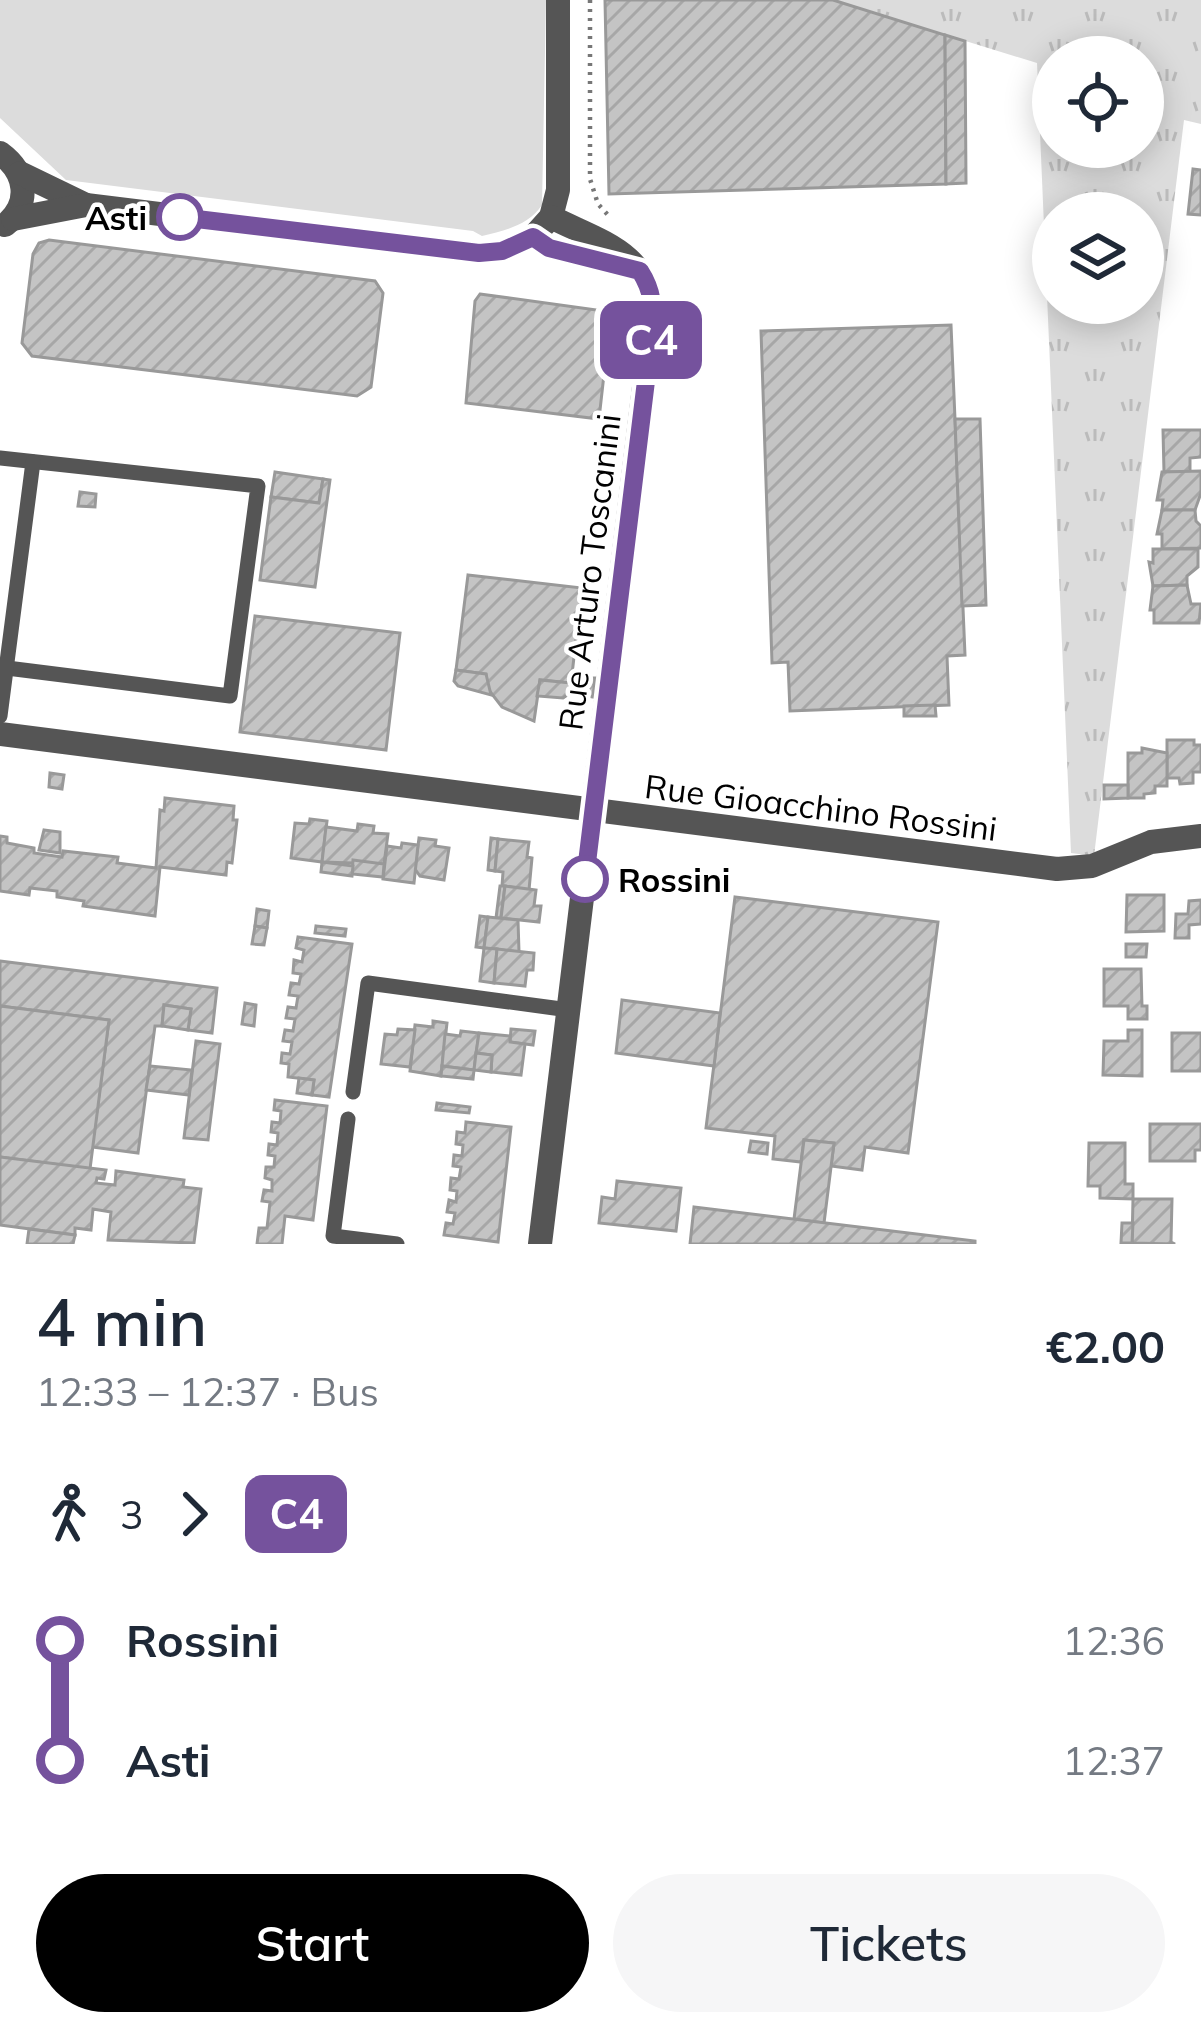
<!DOCTYPE html>
<html lang="en">
<head>
<meta charset="utf-8">
<style>
	body { margin:0; font-family:Mulish,sans-serif; background:#f6f6f7; color:#1f2937; height:100vh; display:flex; flex-direction:column; font-size:45px; white-space:nowrap }
	* { box-sizing:border-box; margin:0 }
	p { font-size:39px; color:#747a83 }
	.icon { flex:none; width:66px; height:66px; fill:none; stroke:currentColor; stroke-width:2; stroke-linecap:round; stroke-linejoin:round }
	.map { position:relative; height:1244px; overflow:hidden }
	.drawer { display:flex; flex-direction:column; background:#fff; flex:1 }
	.drawer>* { flex:none }
	.badge { padding:0 24px; border-radius:18px; font-size:42px; line-height:78px }
	.controls { position:absolute; left:1032px; top:36px; display:grid; gap:24px }
	.controls a { display:grid; place-items:center; width:132px; height:132px; border-radius:50%; background:#fff; box-shadow:0 6px 30px #0003; font-size:60px }
	.map>.badge { position:absolute; translate:-50% -50%; box-shadow:0 0 0 6px #fff }
	.legs { display:flex; align-items:center; gap:18px; height:132px; padding:0 36px; font-size:39px }
	.legs p { margin-inline-start:auto }
	.headline { display:flex; align-items:center; justify-content:space-between; height:204px; padding:0 36px }
	h1 { font-size:66px; font-weight:600; line-height:90px }
	.action { display:flex; gap:24px; margin-top:auto; padding:24px 36px }
	.action a { flex:1; height:138px; border-radius:72px; background:#000; color:#fff; font-size:48px; font-weight:600; line-height:138px; text-align:center }
	.action a+a { background:#f6f6f7; color:#1f2937 }
	ul { padding:0 36px; list-style:none }
	li { display:flex; align-items:center; gap:42px; height:120px; font-size:45px }
	li i { display:grid; place-items:center; width:18px; height:100%; margin:0 15px; background:currentColor }
	li i::after { content:''; width:30px; height:30px; margin:-15px; border:9px solid; border-radius:50%; background:#fff }
	li p { margin-inline-start:auto }
	li:first-child i { background:linear-gradient(#0000 50%,currentColor 0) }
	li:last-child i { background:linear-gradient(currentColor 50%,#0000 0) }
	.map>svg:first-child { display:block }
	.green { fill:#dcdcdc }
	.park { fill:url(#park-tufts); fill-rule:evenodd }
	.building { fill:url(#building-hatch); stroke:#999; stroke-width:3 }
	.lines { fill:none; stroke-linecap:round; stroke-linejoin:round }
	.path { stroke:#777; stroke-width:4.5; stroke-dasharray:3 6; stroke-linecap:butt }
	.service { stroke:#555; stroke-width:15 }
	.minor { stroke:#555; stroke-width:24 }
	.tertiary { stroke:#555; stroke-width:24 }
	.line-1-casing { stroke:#fff; stroke-width:27 }
	.line-1 { stroke:#75529d; stroke-width:18 }
	.stop-1-dot { fill:#fff; stroke:#75529d; stroke-width:6 }
	.labels { text-anchor:middle; dominant-baseline:central; stroke-width:9; stroke-linejoin:round; paint-order:stroke }
	.stop-label { font-size:33px; font-weight:bold; fill:#000; stroke:#fff; text-anchor:end }
	.street-label { font-size:33px; fill:#000; stroke:#fff }
</style>
</head>
<body>
<div class="map">
<svg width="1201" height="1244" viewBox="0 0 1201 1244">
	<defs>
		<pattern id="park-tufts" width="24" height="20" patternUnits="userSpaceOnUse" patternTransform="scale(3)"><rect width="24" height="20" fill="#dcdcdc"/><path d="M3 7l-1-3M5 7V3M7 7l1-3M15 17l-1-3M17 17v-4M19 17l1-3" fill="none" stroke="#bbb"/></pattern>
		<pattern id="building-hatch" width="6" height="6" patternUnits="userSpaceOnUse" patternTransform="scale(3)"><rect width="6" height="6" fill="#c4c4c4"/><path d="M-1 1l2-2M0 6l6-6M5 7l2-2" fill="none" stroke="#a7a7a7"/></pattern>
	</defs>
	<rect width="100%" height="100%" fill="#fff"/>
	<!-- green -->
	<path class="green" d="M0,0H546L542,205C528,226 505,230 482,236L473,231L66,180L0,118Z"/>
	<!-- park -->
	<path class="park" d="M833,0H1201V124L1184,120L1094,856L1071,853L1037,63ZM1053,57H1143V147H1053ZM1053,213H1143V303H1053Z"/>
	<!-- building -->
	<g class="building">
		<polygon points="605,0 833,0 945,35 946,184 609,194"/>
		<polygon points="945,35 965,41 966,183 946,184"/>
		<polygon points="1193,169 1201,170 1201,215 1188,214"/>
		<polygon points="49,240 375,281 383,293 371,387 357,396 32,356 22,343 33,254 39,243"/>
		<polygon points="480,294 611,312 599,419 466,403 475,301"/>
		<polygon points="951,325 965,655 947,656 949,705 790,711 788,662 772,663 761,331"/>
		<polygon points="955,419 980,419 986,605 962,606"/>
		<polygon points="1163,430 1201,430 1201,457 1190,458 1190,472 1164,472"/>
		<polygon points="1201,471 1201,493 1195,510 1162,510 1163,500 1157,500 1162,472"/>
		<polygon points="275,472 323,479 319,503 271,497"/>
		<polygon points="323,479 330,480 315,587 260,580 271,497 319,503"/>
		<polygon points="80,492 96,494 95,507 78,506"/>
		<polygon points="1162,510 1195,510 1196,521 1201,526 1201,548 1162,549 1162,534 1157,534"/>
		<polygon points="1153,549 1198,549 1198,567 1187,576 1187,585 1153,586 1149,562 1153,563"/>
		<polygon points="468,575 582,588 571,683 540,680 534,721 502,707 488,689 486,674 456,670"/>
		<polygon points="1187,585 1191,604 1201,604 1199,623 1154,623 1154,610 1150,610 1153,586"/>
		<polygon points="255,616 400,633 386,750 240,732"/>
		<polygon points="456,670 486,674 491,695 458,686 454,681"/>
		<polygon points="588,678 595,678 593,697 586,696"/>
		<polygon points="540,680 571,683 569,694 563,698 537,696"/>
		<polygon points="935,705 936,716 904,716 904,706"/>
		<polygon points="1167,740 1194,740 1194,745 1201,745 1201,772 1193,772 1193,783 1180,784 1179,778 1167,778"/>
		<polygon points="1142,748 1167,753 1167,786 1155,786 1155,793 1144,794 1144,798 1128,798 1128,753 1142,753"/>
		<polygon points="50,773 64,775 62,789 49,787"/>
		<polygon points="1104,785 1128,785 1128,798 1104,799"/>
		<polygon points="165,798 234,806 233,820 237,820 232,863 227,862 226,875 160,867 155,916 83,906 84,901 57,897 57,891 30,888 29,895 0,891 0,836 7,837 7,843 34,848 34,853 62,857 63,851 118,857 117,863 156,868 160,810 164,811"/>
		<polygon points="310,819 327,821 322,862 291,858 295,823 309,824"/>
		<polygon points="358,824 374,826 373,833 388,834 384,864 322,862 326,827 357,831"/>
		<polygon points="44,830 60,832 60,853 39,850"/>
		<polygon points="419,838 436,840 435,846 449,848 444,880 420,876 415,869"/>
		<polygon points="491,838 498,839 495,871 488,870"/>
		<polygon points="498,839 529,842 527,857 532,858 529,890 502,886 503,872 495,871"/>
		<polygon points="402,843 418,845 414,883 383,879 387,846 401,848"/>
		<polygon points="353,860 384,864 383,877 352,874"/>
		<polygon points="322,862 353,866 352,876 321,872"/>
		<polygon points="500,886 505,886 501,918 496,918"/>
		<polygon points="505,886 536,890 534,906 541,906 539,922 501,918"/>
		<polygon points="1127,895 1164,895 1164,931 1126,932"/>
		<polygon points="735,897 938,922 908,1153 865,1147 862,1170 831,1166 834,1143 804,1140 801,1162 773,1159 775,1136 706,1128"/>
		<polygon points="1201,900 1201,924 1189,925 1189,938 1175,938 1176,914 1188,914 1189,901"/>
		<polygon points="257,909 269,911 267,928 255,926"/>
		<polygon points="480,916 488,917 484,948 476,947"/>
		<polygon points="488,917 518,920 519,952 484,948"/>
		<polygon points="255,926 267,928 264,945 252,944"/>
		<polygon points="316,926 346,929 345,936 315,933"/>
		<polygon points="298,937 352,944 329,1097 312,1095 314,1080 288,1077 289,1064 281,1063 282,1053 290,1054 292,1042 283,1041 285,1030 293,1031 295,1019 286,1018 288,1007 296,1008 298,996 289,995 291,983 299,984 301,974 293,973 294,960 302,962 304,950 296,948"/>
		<polygon points="1126,944 1147,944 1146,957 1126,957"/>
		<polygon points="484,948 497,949 494,983 480,981"/>
		<polygon points="497,949 534,953 533,970 527,970 525,986 494,983"/>
		<polygon points="0,961 217,988 212,1033 188,1030 191,1009 164,1005 162,1026 155,1026 138,1153 92,1147 109,1020 0,1006"/>
		<polygon points="1104,969 1141,969 1142,1006 1147,1006 1147,1019 1128,1019 1128,1006 1104,1006"/>
		<polygon points="622,1000 720,1013 714,1066 616,1053"/>
		<polygon points="245,1003 256,1005 254,1026 242,1024"/>
		<polygon points="164,1005 191,1009 188,1030 162,1026"/>
		<polygon points="0,1006 109,1020 90,1169 0,1157"/>
		<polygon points="433,1021 447,1023 441,1076 410,1071 415,1025 433,1027"/>
		<polygon points="398,1029 415,1030 410,1067 381,1064 385,1034 397,1035"/>
		<polygon points="511,1029 535,1031 533,1045 510,1042"/>
		<polygon points="1128,1030 1142,1030 1142,1076 1103,1075 1104,1041 1128,1041"/>
		<polygon points="461,1031 479,1033 474,1070 442,1066 445,1034 460,1036"/>
		<polygon points="479,1033 510,1036 510,1042 525,1044 521,1075 491,1072 492,1055 476,1053"/>
		<rect x="1172" y="1033" width="29" height="38"/>
		<polygon points="196,1041 220,1044 208,1140 184,1138"/>
		<polygon points="476,1053 492,1055 491,1072 474,1070"/>
		<polygon points="150,1066 192,1070 189,1095 146,1090"/>
		<polygon points="442,1066 474,1070 473,1079 441,1076"/>
		<polygon points="299,1078 314,1080 312,1095 297,1093"/>
		<polygon points="275,1100 327,1106 313,1220 285,1216 282,1244 257,1244 259,1228 267,1228 270,1202 262,1201 264,1190 272,1191 272,1180 265,1178 266,1167 274,1167 275,1156 268,1155 269,1144 277,1145 278,1133 271,1132 272,1122 280,1123 281,1111 274,1110"/>
		<polygon points="437,1103 470,1107 469,1113 436,1110"/>
		<polygon points="466,1122 511,1127 498,1242 444,1235 446,1223 453,1224 455,1213 447,1212 449,1200 456,1202 457,1191 450,1190 451,1178 459,1179 461,1167 453,1166 454,1155 462,1156 463,1145 456,1144 457,1132 465,1133"/>
		<polygon points="1150,1124 1201,1124 1201,1150 1195,1150 1195,1161 1150,1161"/>
		<polygon points="804,1140 834,1143 824,1223 794,1219"/>
		<polygon points="751,1141 768,1143 767,1154 749,1152"/>
		<polygon points="1089,1143 1125,1143 1125,1184 1133,1184 1133,1199 1100,1198 1100,1186 1088,1186"/>
		<polygon points="0,1157 106,1170 104,1179 97,1178 96,1183 115,1185 116,1171 184,1180 183,1187 201,1189 194,1243 108,1240 111,1212 93,1209 91,1230 75,1228 75,1235 0,1225"/>
		<polygon points="617,1181 681,1188 676,1231 599,1223 602,1197 615,1199"/>
		<polygon points="1133,1199 1172,1199 1171,1242 1175,1244 1132,1243"/>
		<polygon points="694,1207 975,1241 975,1244 690,1244"/>
		<polygon points="1122,1223 1133,1223 1132,1243 1121,1243"/>
		<polygon points="29,1229 75,1235 73,1244 27,1244"/>
	</g>
	<g class="lines">
		<!-- path -->
		<polyline class="path" points="590,0 590,179 598,204 608,215"/>
		<!-- service -->
		<g class="service">
			<polyline points="0,458 258,486 230,696 7,668"/>
			<polyline points="0,716 33,462"/>
			<polyline points="353,1092 368,983 569,1010"/>
			<polyline points="348,1119 333,1236 397,1244"/>
		</g>
		<!-- minor -->
		<g class="minor">
			<path d="M0,153C26,172 32,203 5,225"/>
			<polyline points="20,173 84,204"/>
			<polyline points="13,219 86,205 479,253 502,251 533,237"/>
			<polyline points="0,734 1057,869 1092,866 1151,842 1201,836"/>
		</g>
		<!-- tertiary -->
		<g class="tertiary">
			<polyline points="558,0 558,190 551,217 533,237 549,248 632,269"/>
			<path d="M540,1244L653,313C648,251 600,242 551,217"/>
		</g>
	</g>
	<g class="lines">
		<!-- line-1 casing -->
		<g class="line-1-casing">
			<path id="line-1" d="M180,217L479,253L502,251L533,237L549,248L640,271C653,291 654,309 652,332L585,879"/>
		</g>
		<!-- line-1 -->
		<use href="#line-1" class="line-1"/>
	</g>
	<!-- markers -->
	<g class="stop-1-dot">
		<circle cx="180" cy="217" r="21"/>
		<circle cx="585" cy="879" r="21"/>
	</g>
	<g class="labels">
		<!-- stop labels -->
		<g class="stop-label">
			<text x="147" y="217">Asti</text>
			<text x="618" y="879" text-anchor="start">Rossini</text>
		</g>
		<!-- street labels -->
		<g class="street-label">
			<text transform="translate(589 572) rotate(-83)">Rue Arturo Toscanini</text>
			<text transform="translate(821 807) rotate(7)">Rue Gioacchino Rossini</text>
		</g>
	</g>
</svg>
<div class="controls">
<a><svg class="icon" aria-label="locate" viewBox="0 0 24 24"><circle cx="12" cy="12" r="6"/><path d="M12 2v4M12 18v4M2 12h4M18 12h4"/></svg></a>
<a><svg class="icon" aria-label="layers" viewBox="0 0 24 24"><path d="M12 4l9 5-9 5-9-5zM3 14l9 5 9-5"/></svg></a>
</div>
<b class="badge" style="left:651px;top:340px;background:#75529d;color:#fff">C4</b>
</div>
<section class="drawer">
<div class="headline"><div><h1>4 min</h1><p>12:33 – 12:37 · Bus</p></div><b>€2.00</b></div>
<div class="legs"><svg class="icon" aria-label="walk" viewBox="0 0 24 24"><circle cx="13" cy="4" r="2"/><path d="M13 8l-2 6 4 7M11 14l-3 7M7 12l3-4h3l4 4"/></svg>3<svg class="icon" aria-label="forward" viewBox="0 0 24 24"><path d="M9 5l7 7-7 7"/></svg><b class="badge" style="background:#75529d;color:#fff">C4</b></div>
<ul>
<li><i style="color:#75529d"></i><b>Rossini</b><p>12:36</p></li>
<li><i style="color:#75529d"></i><b>Asti</b><p>12:37</p></li>
</ul>
<div class="action"><a>Start</a><a>Tickets</a></div>
</section>
</body>
</html>
